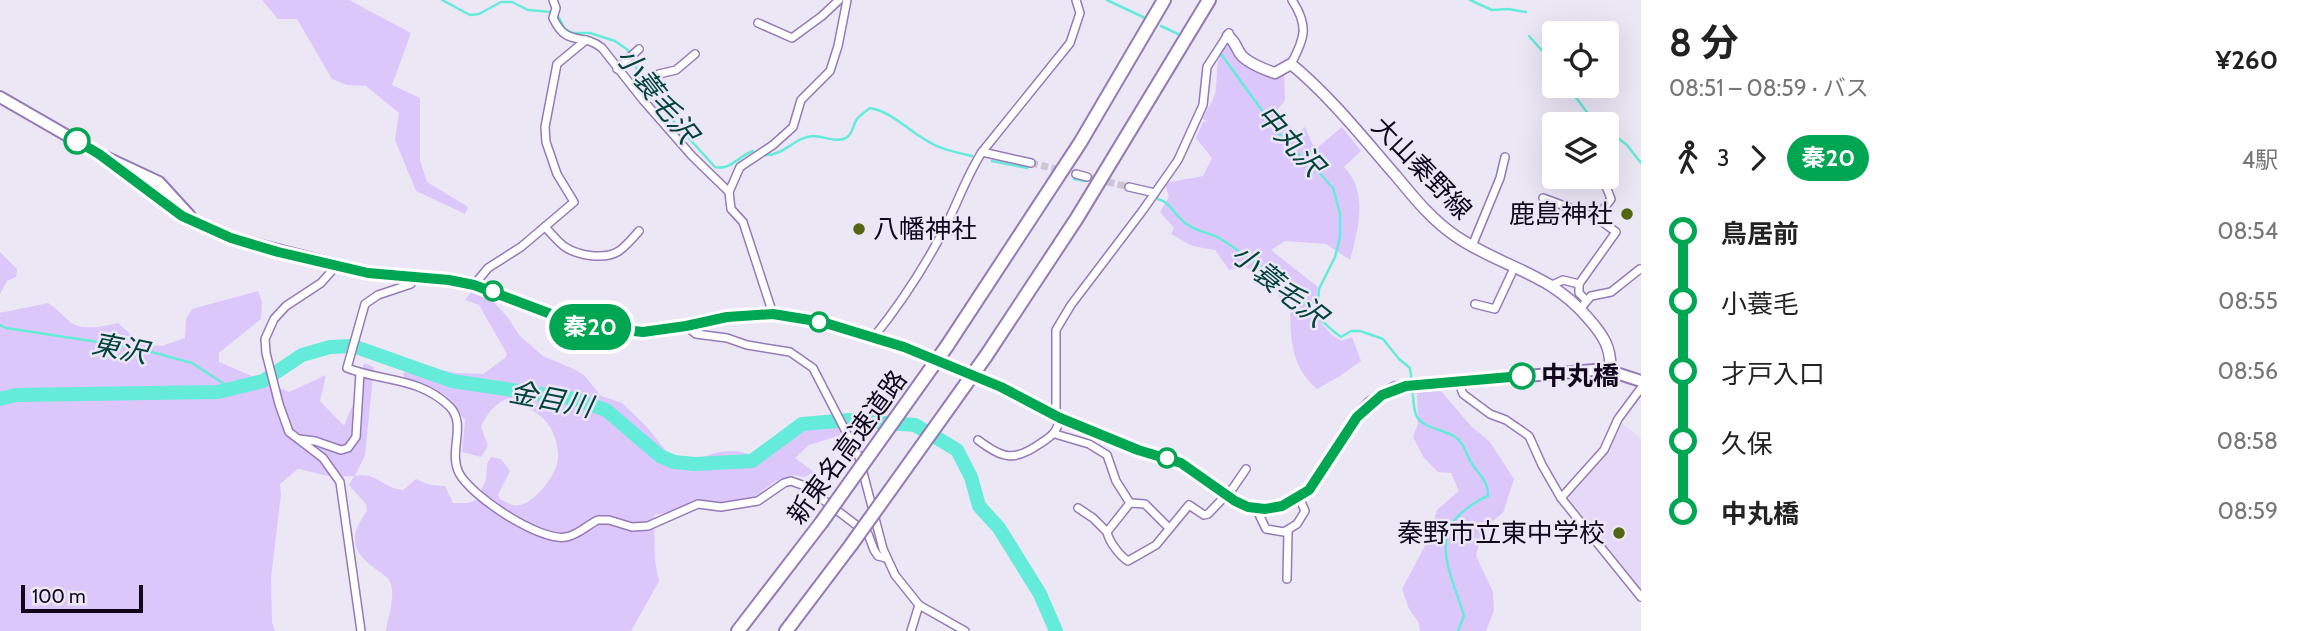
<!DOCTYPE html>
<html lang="ja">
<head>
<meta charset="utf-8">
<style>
	body { margin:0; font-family:Cabin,"Noto Sans JP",sans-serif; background:#f2f2f2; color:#222; height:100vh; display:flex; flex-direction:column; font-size:26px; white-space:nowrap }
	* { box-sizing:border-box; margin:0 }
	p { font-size:23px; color:#767676 }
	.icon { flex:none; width:38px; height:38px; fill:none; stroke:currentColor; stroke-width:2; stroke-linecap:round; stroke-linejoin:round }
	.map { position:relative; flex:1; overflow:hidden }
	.panel { display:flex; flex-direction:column; background:#fff; width:665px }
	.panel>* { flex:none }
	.badge { padding:0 14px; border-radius:23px; font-size:24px; line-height:46px }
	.fabs { position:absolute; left:1542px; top:21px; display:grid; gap:14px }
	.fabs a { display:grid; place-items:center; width:77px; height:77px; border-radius:7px; background:#fff; box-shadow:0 7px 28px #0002; font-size:35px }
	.scale { position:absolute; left:21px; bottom:18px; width:122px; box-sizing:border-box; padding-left:7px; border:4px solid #11061d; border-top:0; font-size:19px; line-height:24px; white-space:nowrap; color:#11061d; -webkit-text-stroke:5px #ece7f5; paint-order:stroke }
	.map>.badge { position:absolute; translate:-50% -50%; box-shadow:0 0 0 4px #fff }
	.legs { display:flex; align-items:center; gap:10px; height:77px; padding:0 28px; font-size:23px }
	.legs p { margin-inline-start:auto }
	.head { display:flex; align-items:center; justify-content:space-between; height:119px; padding:0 28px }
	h1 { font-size:38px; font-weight:700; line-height:52px }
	ul { padding:0 28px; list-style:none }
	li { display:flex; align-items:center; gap:24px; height:70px; font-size:26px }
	li i { display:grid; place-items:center; width:10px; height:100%; margin:0 9px; background:currentColor }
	li i::after { content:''; width:18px; height:18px; margin:-9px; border:5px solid; border-radius:50%; background:#fff }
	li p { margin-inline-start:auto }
	li:first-child i { background:linear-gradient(#0000 50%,currentColor 0) }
	li:last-child i { background:linear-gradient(currentColor 50%,#0000 0) }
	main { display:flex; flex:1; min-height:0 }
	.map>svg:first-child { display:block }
	.built { fill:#e5d9f7 }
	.green { fill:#dcc7fb }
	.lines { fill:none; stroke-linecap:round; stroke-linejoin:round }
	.stream { stroke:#65ebd9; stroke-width:2.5 }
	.river { stroke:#65ebd9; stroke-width:14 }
	.street-tunnel { stroke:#cbc5d5; stroke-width:7; stroke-dasharray:7 3.5; stroke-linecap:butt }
	.street-casing { stroke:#957ab9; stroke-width:10 }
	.secondary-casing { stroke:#957ab9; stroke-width:13 }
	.primary-casing { stroke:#957ab9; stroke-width:14 }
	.highway-casing { stroke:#957ab9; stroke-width:16 }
	.street { stroke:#fff; stroke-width:7 }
	.secondary { stroke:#fff; stroke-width:10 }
	.primary { stroke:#fff; stroke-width:10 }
	.highway { stroke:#fff; stroke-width:12 }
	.highway-bridge-casing { stroke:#957ab9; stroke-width:16; stroke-linecap:butt }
	.highway-bridge { stroke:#fff; stroke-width:12 }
	.line-1-casing { stroke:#fff; stroke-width:16 }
	.line-1 { stroke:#00a651; stroke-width:10 }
	.stop-1-dot { fill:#fff; stroke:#00a651; stroke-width:3.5 }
	.poi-dot { fill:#526613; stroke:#ece7f5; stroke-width:2.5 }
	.labels { text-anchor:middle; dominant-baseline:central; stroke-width:5; stroke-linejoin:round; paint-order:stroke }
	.street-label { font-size:26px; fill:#11061d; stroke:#ece7f5 }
	.poi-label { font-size:26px; fill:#11061d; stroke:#ece7f5; text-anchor:end }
	.stop-label { font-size:26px; font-weight:bold; fill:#11061d; stroke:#ece7f5; text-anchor:start }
	.water-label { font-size:28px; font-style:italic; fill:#02433c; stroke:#ece7f5 }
</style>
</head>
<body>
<main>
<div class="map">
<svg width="1641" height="631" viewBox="0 0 1641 631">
	<rect width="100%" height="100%" fill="#ece7f5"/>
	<!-- built -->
	<polygon class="built" points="1620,421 1641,439 1641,589 1569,499 1569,495 1607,451"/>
	<!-- green -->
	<g class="green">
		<polygon points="262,0 349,0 411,33 392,85 420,98 420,160 427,182 468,207 465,214 416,191 395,140 399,113 366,86 347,85 332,79 297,19 278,19"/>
		<path d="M1228,40L1255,69L1284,71L1285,100L1276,112L1286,123L1299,132L1305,127L1313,145L1318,147L1342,127L1361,151L1344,167C1369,192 1358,230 1350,260L1326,244L1285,241L1271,250L1318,287C1314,311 1319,329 1342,341L1352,337L1361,361L1340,376L1317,389C1293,368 1291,345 1290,314L1298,306L1290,294L1281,301L1275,285L1245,267L1229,270L1215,250L1192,246L1171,234L1174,228L1160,212L1169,197L1165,183L1203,176L1212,158L1196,138L1203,122L1208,121L1202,119C1206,110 1216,98 1216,88C1218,67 1215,59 1228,40Z"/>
		<polygon points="0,252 17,269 16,277 7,281 0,294"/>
		<path d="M258,291L262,302L261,319L219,353V362L289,392L326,375L320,401L344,426L353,404L364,363L374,367L365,455L355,476C378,472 381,488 403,490L416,479L430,485L445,486L453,503H468L476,500L486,480L487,464L491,457L501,459L510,471L498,495L500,499C506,502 513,507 521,505C537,500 556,475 558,459C559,450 555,434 550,427C542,413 523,405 510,398C495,402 488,413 481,426L488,446L481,457L462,452L465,420L445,395L404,377L403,373L422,366L456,373L483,374L505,358L507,354L479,305L465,300L471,292L491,299L509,319L519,335L543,356L574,369L584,375L601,396L622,403L647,427L666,451L673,467L681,470C702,455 729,444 753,456L788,430L837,423L841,435L809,445L795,458L814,472L805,477L793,475L774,482L754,498L654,515L655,561L659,581L631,631H386C388,615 396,597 390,582C387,576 378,571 373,567C349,549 351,533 367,511L366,504L349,485L354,476L333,477L298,469L280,484L281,495L271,577L272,622L275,631H0V313L48,303C56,308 62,315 69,321C82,332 104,326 118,323L141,344L162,346L185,338L186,319L192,309Z"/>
		<polygon points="1440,390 1471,426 1490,442 1514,479 1503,513 1482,529 1476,556 1493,592 1494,611 1486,631 1420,631 1419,623 1409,609 1402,589 1427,542 1437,510 1459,491 1451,473 1438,472 1424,458 1413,437 1418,423 1417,392"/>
	</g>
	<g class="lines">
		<!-- stream -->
		<g class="stream">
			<path d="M442,0L470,15L479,14L501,2H512L528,10L551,12L558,16L565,29L573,33H590L615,41L628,50L648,93L715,167C730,171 740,155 753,151"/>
			<polyline points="1107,0 1145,18"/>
			<polyline points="1470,0 1492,10 1508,9 1526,12"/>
			<polyline points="1161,26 1178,34"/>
			<polyline points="1529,36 1554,64"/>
			<polyline points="1221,54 1288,146 1314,167 1333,188 1340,213 1340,237 1335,257 1319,289 1317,314"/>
			<polyline points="1567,86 1590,116 1601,124"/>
			<polyline points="1606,129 1627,145 1641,163"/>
			<path d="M766,155C785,155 795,137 813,136C824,136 835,143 846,138C854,133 852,126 857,119C860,115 866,111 870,108C892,112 905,128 924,139C939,149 954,152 972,156"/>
			<polyline points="992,161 1027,168"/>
			<polyline points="1074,179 1085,181"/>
			<path d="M1158,199C1170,202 1175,215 1185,223C1197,233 1212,232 1224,241C1249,257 1275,277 1298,297C1313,310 1325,326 1341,337L1351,331H1360L1383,339L1399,359L1410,368L1412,383"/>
			<polyline points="0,325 6,328 137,348 192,363 232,389"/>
			<path d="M1412,390C1414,398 1413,411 1417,417C1423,427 1442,430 1452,435C1464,441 1465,452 1471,462C1478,474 1489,481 1488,496C1479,499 1473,504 1465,510C1428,538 1454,580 1464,616L1458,631"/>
		</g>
		<!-- river -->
		<polyline class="river" points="0,399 16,395 218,392 263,381 302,355 330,347 353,346 452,381 574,399 606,410 660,456 674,462 695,464 752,461 802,424 849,420 915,425 957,450 971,477 979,506 999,528 1040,594 1056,631"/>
		<!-- street-tunnel -->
		<g class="street-tunnel">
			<polyline points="1031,163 1076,174"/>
			<polyline points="1087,177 1129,187"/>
		</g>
		<!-- street casing -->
		<g class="street-casing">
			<g id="street">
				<path d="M553,0L556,8L553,18C568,49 581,31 602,48L643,100L692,156L729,192"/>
				<polyline points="758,23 792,38 822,16 839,0"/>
				<path d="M1291,64C1305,38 1309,26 1292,0"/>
				<polyline points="617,69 639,49"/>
				<polyline points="633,87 659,74 676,70 695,54"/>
				<polyline points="982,152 1031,163"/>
				<polyline points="1076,174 1087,177"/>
				<polyline points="1594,177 1605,184 1611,199 1597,218"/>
				<polyline points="1129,187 1155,193"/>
				<polyline points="1543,198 1597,218 1616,232 1579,284"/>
				<path d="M545,227C551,233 558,242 565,247C579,256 605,260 619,251C626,246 633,238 639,231"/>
				<polyline points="1472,246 1500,178 1505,157"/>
				<polyline points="336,266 321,283 286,306 274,319 265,339 266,353 279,404 289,432 323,458 340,482 361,631"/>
				<path d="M412,277L411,284L378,295L365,304L347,368C383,382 420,377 450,407C467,425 448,451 459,473C471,496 540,542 566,537C578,535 587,525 598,520H609L632,527L648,526L698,504L721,507L758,501L784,483L791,481L805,486L868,534L874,550L878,556L886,558"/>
				<polyline points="474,285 488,268 521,247 574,202 557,174 546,142 545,127 557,64 586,40"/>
				<polyline points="1552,285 1563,280 1579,284 1579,293 1586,300"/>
				<polyline points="1475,304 1495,309 1515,266"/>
				<polyline points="1580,309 1591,296 1611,292 1640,269"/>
				<polyline points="773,314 743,222 731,209 729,192 740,167 773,145 793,127 801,100 830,71 838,46 847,0"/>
				<polyline points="686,326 696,334 727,338 747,345 790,352 813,368 859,457 883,549 895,575 919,605 965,631"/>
				<path d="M873,338C898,307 920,274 939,239C955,211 964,180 982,152L1070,43L1080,13L1076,0"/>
				<polyline points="1458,381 1463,394 1490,414 1506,420 1529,436 1542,465 1561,498 1641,597"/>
				<polyline points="1056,416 1056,330 1071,305 1143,210 1178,160 1203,105 1207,67 1229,33"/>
				<polyline points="1055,434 1089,444 1107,455 1116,481 1130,503"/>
				<polyline points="299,439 315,441 341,450 348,448 356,437 360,373"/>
				<path d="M978,440C1003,459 1014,462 1041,443C1052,436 1057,432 1060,418"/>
				<polyline points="1561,498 1604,450 1618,419 1641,388"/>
				<path d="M1130,503L1107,532C1109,542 1120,556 1128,561L1156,545L1189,505L1204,515L1208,514L1233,488L1246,469"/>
				<polyline points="1130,503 1145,504 1169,528"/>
				<polyline points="1078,508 1093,518 1107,532"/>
				<polyline points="1256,508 1266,529 1284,532 1297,524 1305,511 1299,497"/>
				<polyline points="1287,579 1288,531"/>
				<polyline points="911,631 919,605"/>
			</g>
		</g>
		<!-- secondary casing -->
		<g class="secondary-casing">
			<path id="secondary" d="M1228,36C1236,42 1236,49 1242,56C1249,63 1265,70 1275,73L1291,64C1331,97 1363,138 1397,177C1415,199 1433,221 1457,237C1505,269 1547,271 1588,318C1603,335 1612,348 1610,371"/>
		</g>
		<!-- primary casing -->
		<g class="primary-casing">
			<g id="primary">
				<polyline points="0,97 99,154 159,182 190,216"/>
				<polyline points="99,154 182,216 231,238 368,273 449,280 474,285 580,325 643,332 662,330 727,317 773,314 822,322 904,347 1001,387 1060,418 1138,450 1181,463 1235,501 1249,507 1265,509 1282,506 1309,490 1357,417 1370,403 1395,388 1594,370 1610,371 1641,381"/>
			</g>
		</g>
		<!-- highway casing -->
		<g class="highway-casing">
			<g id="highway">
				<polyline points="947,346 1080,143 1164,0"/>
				<polyline points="986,356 1077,218 1209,0"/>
				<polyline points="738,631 821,523"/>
				<polyline points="786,631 851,545"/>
			</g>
		</g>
		<!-- street -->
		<use href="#street" class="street"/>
		<!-- secondary -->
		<use href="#secondary" class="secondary"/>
		<!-- primary -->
		<use href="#primary" class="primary"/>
		<!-- highway -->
		<use href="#highway" class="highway"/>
		<!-- highway-bridge casing -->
		<g class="highway-bridge-casing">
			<g id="highway-bridge">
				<polyline points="821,523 947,346"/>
				<polyline points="851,545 986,356"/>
			</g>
		</g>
		<!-- highway-bridge -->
		<use href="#highway-bridge" class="highway-bridge"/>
	</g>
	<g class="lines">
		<!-- line-1 casing -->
		<g class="line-1-casing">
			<polyline id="line-1" points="77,141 99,154 182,216 231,238 278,252 368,273 449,280 474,285 580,325 643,332 686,326 727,317 773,314 822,322 904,347 1001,387 1060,418 1138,450 1181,463 1235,501 1248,507 1265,509 1282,506 1309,490 1357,417 1382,395 1406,386 1522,376"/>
		</g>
		<!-- line-1 -->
		<use href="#line-1" class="line-1"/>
	</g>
	<!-- markers -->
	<g class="stop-1-dot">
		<circle cx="77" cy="141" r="12"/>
		<circle cx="493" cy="291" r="9"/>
		<circle cx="819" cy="322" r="9"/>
		<circle cx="1522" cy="376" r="12"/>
		<circle cx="1167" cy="458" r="9"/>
	</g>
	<g class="poi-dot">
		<circle cx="1627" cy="214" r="7"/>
		<circle cx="859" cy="229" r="7"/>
		<circle cx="1619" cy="533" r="7"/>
	</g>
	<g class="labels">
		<!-- street labels -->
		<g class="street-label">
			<text transform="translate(1422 168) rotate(46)">大山秦野線</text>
			<text transform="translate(847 447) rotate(-54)">新東名高速道路</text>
		</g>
		<!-- poi labels -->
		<g class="poi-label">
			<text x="1613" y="214">鹿島神社</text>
			<text x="873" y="229" text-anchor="start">八幡神社</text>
			<text x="1605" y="533">秦野市立東中学校</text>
		</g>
		<!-- stop labels -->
		<g class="stop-label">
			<text x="1541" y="376">中丸橋</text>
		</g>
		<!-- water labels -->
		<g class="water-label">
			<text transform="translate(657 95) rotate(52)">小蓑毛沢</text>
			<text transform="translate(1290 140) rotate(48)">中丸沢</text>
			<text transform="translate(1279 285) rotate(39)">小蓑毛沢</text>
			<text transform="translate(120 348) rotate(11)">東沢</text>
			<text transform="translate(551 399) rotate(11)">金目川</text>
		</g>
	</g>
</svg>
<div class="fabs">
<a><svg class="icon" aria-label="locate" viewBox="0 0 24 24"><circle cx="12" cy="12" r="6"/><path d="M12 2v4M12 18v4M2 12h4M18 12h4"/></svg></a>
<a><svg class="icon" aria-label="layers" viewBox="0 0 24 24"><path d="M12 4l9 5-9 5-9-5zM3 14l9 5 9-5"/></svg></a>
</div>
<div class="scale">100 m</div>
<b class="badge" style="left:590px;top:327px;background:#00a651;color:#fff">秦20</b>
</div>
<section class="panel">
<div class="head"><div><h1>8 分</h1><p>08:51 – 08:59 · バス</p></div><b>¥260</b></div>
<div class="legs"><svg class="icon" aria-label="walk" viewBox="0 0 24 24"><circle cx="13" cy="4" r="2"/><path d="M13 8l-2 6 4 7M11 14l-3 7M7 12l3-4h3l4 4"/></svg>3<svg class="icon" aria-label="forward" viewBox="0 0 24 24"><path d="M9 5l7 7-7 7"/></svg><b class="badge" style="background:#00a651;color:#fff">秦20</b><p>4駅</p></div>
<ul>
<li><i style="color:#00a651"></i><b>鳥居前</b><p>08:54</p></li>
<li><i style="color:#00a651"></i><span>小蓑毛</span><p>08:55</p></li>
<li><i style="color:#00a651"></i><span>才戸入口</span><p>08:56</p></li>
<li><i style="color:#00a651"></i><span>久保</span><p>08:58</p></li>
<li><i style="color:#00a651"></i><b>中丸橋</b><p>08:59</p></li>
</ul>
</section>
</main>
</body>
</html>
